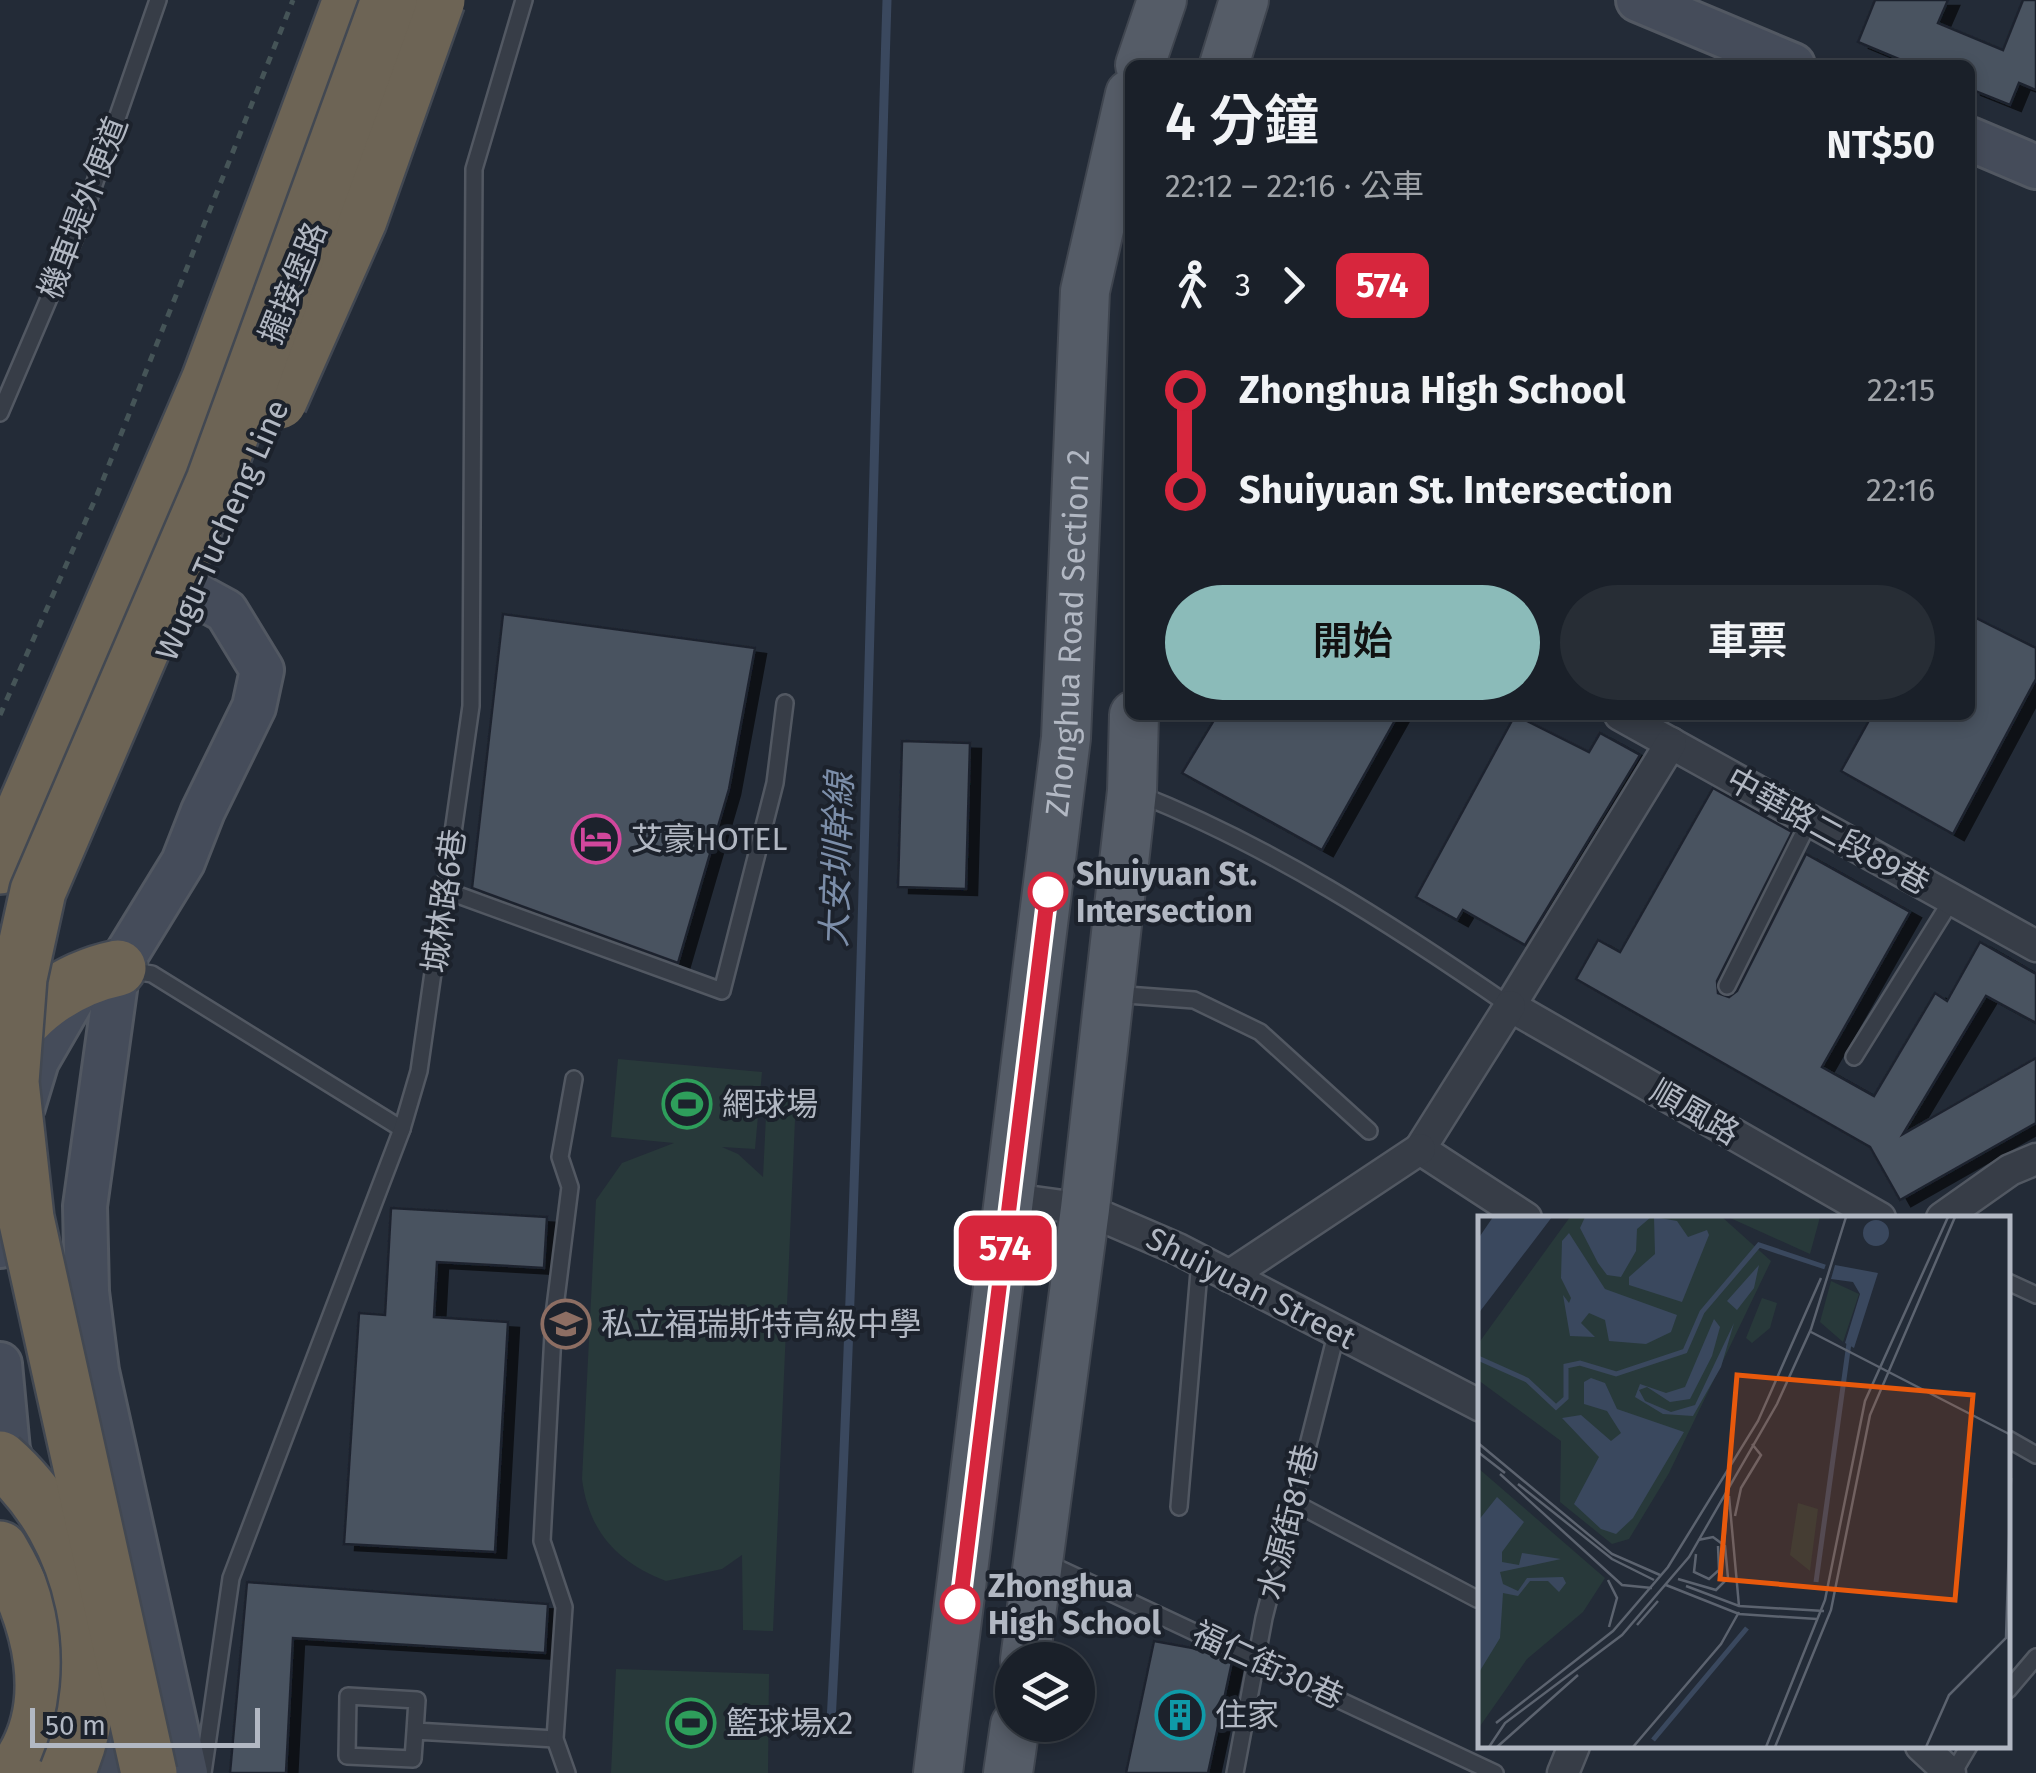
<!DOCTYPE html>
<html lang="zh-TW">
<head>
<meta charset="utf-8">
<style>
	body { margin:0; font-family:"Fira Sans","Noto Sans TC",sans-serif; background:#272d35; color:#f1f3f6; height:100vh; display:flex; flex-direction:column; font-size:38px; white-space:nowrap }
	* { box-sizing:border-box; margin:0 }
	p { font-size:32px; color:#9fa3a8 }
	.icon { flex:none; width:55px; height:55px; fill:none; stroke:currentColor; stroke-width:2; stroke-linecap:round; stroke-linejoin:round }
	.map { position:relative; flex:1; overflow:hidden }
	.drawer { position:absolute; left:1125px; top:60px; width:850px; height:660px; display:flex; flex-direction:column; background:#1a2029; border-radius:15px; box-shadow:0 5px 15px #0003,0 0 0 2px #383e46 }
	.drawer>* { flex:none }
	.badge { padding:0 20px; border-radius:15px; font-size:35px; line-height:65px }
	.fabs { position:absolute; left:995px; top:1642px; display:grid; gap:20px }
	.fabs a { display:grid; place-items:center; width:100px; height:100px; border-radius:50%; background:#1a2029; box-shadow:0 5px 15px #0003,0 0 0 2px #383e46; font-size:50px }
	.scale { position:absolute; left:30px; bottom:25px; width:230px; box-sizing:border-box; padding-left:10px; border:5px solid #b2b8c3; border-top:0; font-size:28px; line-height:35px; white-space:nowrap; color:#b2b8c3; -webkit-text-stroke:8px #1c222c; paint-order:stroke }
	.map>.badge { position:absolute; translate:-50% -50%; box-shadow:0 0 0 5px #fff }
	.legs { display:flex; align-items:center; gap:15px; height:110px; padding:0 40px; font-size:32px }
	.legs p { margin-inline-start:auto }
	.head { display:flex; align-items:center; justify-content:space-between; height:170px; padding:0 40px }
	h1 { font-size:55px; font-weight:600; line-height:75px }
	.cta { display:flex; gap:20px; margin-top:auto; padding:20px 40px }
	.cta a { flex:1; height:115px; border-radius:60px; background:#8bbbb9; color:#111; font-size:40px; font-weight:600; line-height:115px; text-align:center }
	.cta a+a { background:#272d35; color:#f1f3f6 }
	ul { padding:0 40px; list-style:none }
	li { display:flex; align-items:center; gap:35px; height:100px; font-size:38px }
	li i { display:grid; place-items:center; width:15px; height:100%; margin:0 12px; background:currentColor }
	li i::after { content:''; width:25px; height:25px; margin:-12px; border:8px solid; border-radius:50%; background:#1a2029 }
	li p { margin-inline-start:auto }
	li:first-child i { background:linear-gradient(#0000 50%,currentColor 0) }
	li:last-child i { background:linear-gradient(currentColor 50%,#0000 0) }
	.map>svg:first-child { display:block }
	.green { fill:#28393a }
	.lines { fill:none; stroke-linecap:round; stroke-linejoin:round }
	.stream { stroke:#3a485e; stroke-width:9 }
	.building { fill:#4a5260; stroke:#1e242e; stroke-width:2.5; filter:url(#shadow) }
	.lane-casing { stroke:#525862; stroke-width:20 }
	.street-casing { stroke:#525862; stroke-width:35 }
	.secondary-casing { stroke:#525862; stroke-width:48 }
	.primary-casing { stroke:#404650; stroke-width:52 }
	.highway-casing { stroke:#424852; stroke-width:60 }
	.path { stroke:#455457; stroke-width:5; stroke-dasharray:8 8; stroke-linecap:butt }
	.lane { stroke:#373d47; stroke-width:15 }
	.street { stroke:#373d47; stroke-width:30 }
	.secondary { stroke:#454c5a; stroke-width:42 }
	.primary { stroke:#555c67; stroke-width:48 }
	.highway { stroke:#6d6455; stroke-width:55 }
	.highway-bridge-casing { stroke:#424852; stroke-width:60; stroke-linecap:butt }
	.highway-bridge { stroke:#6d6455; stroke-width:55 }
	.line-1-casing { stroke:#fff; stroke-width:22 }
	.line-1 { stroke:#d7263d; stroke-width:15 }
	.stop-1-dot { fill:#fff; stroke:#d7263d; stroke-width:5 }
	.labels { text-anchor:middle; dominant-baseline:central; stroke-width:8; stroke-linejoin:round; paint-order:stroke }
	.street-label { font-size:32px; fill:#b2b8c3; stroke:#1c222c }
	.poi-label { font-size:32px; fill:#b2b8c3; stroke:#1c222c; text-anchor:start }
	.stop-label { font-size:32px; font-weight:bold; fill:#b2b8c3; stroke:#1c222c; text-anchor:start }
	.water-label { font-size:35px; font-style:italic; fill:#7c8ea9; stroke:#1c222c }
	.inset-river { fill:none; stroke:#3a485e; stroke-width:5 }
	.inset-road { fill:none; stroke:#5c636f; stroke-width:2.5 }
	.view { fill:#e8590c; fill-opacity:0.15; stroke:#e8590c; stroke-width:5 }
	.inset-edge { fill:none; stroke:#b2b8c3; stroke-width:5 }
</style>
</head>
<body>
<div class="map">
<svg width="2036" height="1773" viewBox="0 0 2036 1773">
	<defs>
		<filter id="shadow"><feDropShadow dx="11" dy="6" stdDeviation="0" flood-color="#0009"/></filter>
	</defs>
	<rect width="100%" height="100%" fill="#232b37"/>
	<!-- green -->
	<g class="green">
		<path d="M618,1059L762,1072L755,1149L722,1147L738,1154L763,1177L767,1095L796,1096L773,1631L743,1630L742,1555L722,1569L666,1581C617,1562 589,1532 582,1479L596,1200L622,1163L674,1143L611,1137Z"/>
		<polygon points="616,1669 769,1674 768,1773 611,1773"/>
	</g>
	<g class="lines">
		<!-- stream -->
		<path class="stream" d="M831,1722C862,1149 869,574 887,0"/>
	</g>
	<!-- building -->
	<g class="building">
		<polygon points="1875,0 1948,0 1938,23 2003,50 2023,0 2036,0 2036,90 2019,83 2010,105 1970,89 1970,65 1913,65 1858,42"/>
		<polygon points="503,614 755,648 729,789 678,963 472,888"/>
		<polygon points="1970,615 2036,648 2036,679 1953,834 1841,771 1872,715 1970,715"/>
		<polygon points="1217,715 1398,715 1322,850 1182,773"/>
		<polygon points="1515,715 1589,752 1600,733 1640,755 1525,945 1463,910 1457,920 1416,897"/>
		<polygon points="902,741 970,743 966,889 898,887"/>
		<polygon points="1713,788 1792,832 1717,981 1718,993 1729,997 1737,991 1806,854 1910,912 1822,1067 1874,1096 1935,993 1947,1001 1980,942 2036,974 2036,1023 1986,996 1903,1134 2036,1058 2036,1123 1900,1200 1870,1147 1576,979 1598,940 1620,952"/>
		<polygon points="391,1208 547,1217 544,1268 437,1262 434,1317 508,1322 495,1552 344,1544 359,1313 385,1315"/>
		<polygon points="247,1582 548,1604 545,1653 293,1638 286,1773 230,1773"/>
		<polygon points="1154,1641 1209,1651 1232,1662 1208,1773 1126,1773"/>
	</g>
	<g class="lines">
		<!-- lane casing -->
		<g class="lane-casing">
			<g id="lane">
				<polyline points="0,413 79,228 158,0"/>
				<path d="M1136,793C1269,845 1393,925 1510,1006"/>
				<polyline points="447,891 722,991 775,783 785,703"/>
				<polyline points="127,970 152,974 402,1129"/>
				<polyline points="1727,986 1810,820"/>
				<polyline points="1113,994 1194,1000 1260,1032 1369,1131"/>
				<polyline points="1854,1057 1951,901"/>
				<polyline points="2008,1282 2036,1295"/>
				<polyline points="2008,1439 2036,1455"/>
				<polyline points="1293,1502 1477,1599"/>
				<polyline points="1179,1507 1200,1260"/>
				<polyline points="1043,1561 1495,1773"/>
				<polyline points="2008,1690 2036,1657"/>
				<polyline points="415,1731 413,1759 347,1756 348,1696 417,1700 415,1731 555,1739"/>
				<polyline points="203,1773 231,1578 402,1129 419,1071 471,706 474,169 524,0"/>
				<polyline points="567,1773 555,1739 564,1607 542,1541 554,1315 570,1187 560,1157 574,1079"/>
				<polyline points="1235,1773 1264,1618 1337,1331"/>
				<polyline points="1953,1773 1969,1746"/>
			</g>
		</g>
		<!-- street casing -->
		<g class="street-casing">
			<g id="street">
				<polyline points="1620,715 2036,946"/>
				<polyline points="1671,743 1510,1006 1880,1218"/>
				<polyline points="1510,1006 1420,1149 1526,1218"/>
				<polyline points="1011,1199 1085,1209 1178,1249 1481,1406"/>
				<polyline points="1942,1218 2010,1170 2036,1159"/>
				<polyline points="1229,1276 1420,1149"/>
				<polyline points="1921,1746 1950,1773"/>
				<polyline points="1563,1773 1574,1746"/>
			</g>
		</g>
		<!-- secondary casing -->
		<g class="secondary-casing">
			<g id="secondary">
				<polyline points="1638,0 1793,65"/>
				<polyline points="1970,139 2036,167"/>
				<polyline points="169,580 226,611 262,670 254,707 203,811 183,862 118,968 85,1206 87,1292 97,1371 186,1773"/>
				<polyline points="23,1107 37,1061 85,978"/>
				<polyline points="0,1246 6,1176"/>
				<polyline points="0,1364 8,1450 20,1486"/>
				<polyline points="86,1697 109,1773"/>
			</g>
		</g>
		<!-- primary casing -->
		<g class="primary-casing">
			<g id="primary">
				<polyline points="1140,65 1162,0"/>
				<polyline points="1224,65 1244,0"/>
				<polyline points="1025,1660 1085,1209 1132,791 1134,715"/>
				<path id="s1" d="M938,1773L1066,738L1085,291L1130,94"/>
				<polyline points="1008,1773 1015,1725"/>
			</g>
		</g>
		<!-- highway casing -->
		<g class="highway-casing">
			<g id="highway">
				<polyline points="0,866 209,381 351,0"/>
				<path d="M0,1059C17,1011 70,978 118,968"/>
				<path d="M0,1549C40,1617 66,1706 14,1773"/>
			</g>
		</g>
		<!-- path -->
		<polyline class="path" points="0,715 97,495 293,0"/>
		<!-- lane -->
		<use href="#lane" class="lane"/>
		<!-- street -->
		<use href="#street" class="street"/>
		<!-- secondary -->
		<use href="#secondary" class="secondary"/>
		<!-- primary -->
		<use href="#primary" class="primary"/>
		<!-- highway -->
		<use href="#highway" class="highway"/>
		<!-- highway-bridge casing -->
		<g class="highway-bridge-casing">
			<g id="highway-bridge">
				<polyline points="279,401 359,220 437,0"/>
				<path d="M0,1459C88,1535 113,1667 67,1773"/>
				<polyline points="149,1773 26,1218 11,1082 19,978 38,891 214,481 389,0"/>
			</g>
		</g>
		<!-- highway-bridge -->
		<use href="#highway-bridge" class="highway-bridge"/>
	</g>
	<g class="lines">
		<!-- line-1 casing -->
		<g class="line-1-casing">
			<polyline id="line-1" points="960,1604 1048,892"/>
		</g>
		<!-- line-1 -->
		<use href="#line-1" class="line-1"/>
	</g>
	<!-- icons -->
	<defs>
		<g id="hotel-ring" transform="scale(2.5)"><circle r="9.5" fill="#1c222c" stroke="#d1479c" stroke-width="1.5"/><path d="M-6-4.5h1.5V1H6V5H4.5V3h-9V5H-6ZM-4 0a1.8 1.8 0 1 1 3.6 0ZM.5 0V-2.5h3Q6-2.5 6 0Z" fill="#d1479c"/></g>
		<g id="stadium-ring" transform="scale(2.5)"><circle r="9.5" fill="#1c222c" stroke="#2e9e5b" stroke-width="1.5"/><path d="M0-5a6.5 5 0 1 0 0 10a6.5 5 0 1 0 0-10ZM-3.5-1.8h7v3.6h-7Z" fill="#2e9e5b"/></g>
		<g id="school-ring" transform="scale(2.5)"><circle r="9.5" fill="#1c222c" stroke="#8d6e63" stroke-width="1.5"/><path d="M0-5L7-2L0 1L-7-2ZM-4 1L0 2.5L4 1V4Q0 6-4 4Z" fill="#8d6e63"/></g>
		<g id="building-ring" transform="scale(2.5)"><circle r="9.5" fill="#1c222c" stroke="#0f9aa8" stroke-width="1.5"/><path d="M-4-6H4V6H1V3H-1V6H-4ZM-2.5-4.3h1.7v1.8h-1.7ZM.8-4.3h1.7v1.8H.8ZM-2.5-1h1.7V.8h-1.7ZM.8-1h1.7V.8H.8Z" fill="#0f9aa8"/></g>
	</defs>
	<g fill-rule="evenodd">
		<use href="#hotel-ring" x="596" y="839"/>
		<use href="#stadium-ring" x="687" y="1104"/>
		<use href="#school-ring" x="566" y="1324"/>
		<use href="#building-ring" x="1180" y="1715"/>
		<use href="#stadium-ring" x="691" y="1723"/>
	</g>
	<!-- markers -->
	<g class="stop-1-dot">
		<circle cx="1048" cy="892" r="18"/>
		<circle cx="960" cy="1604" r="18"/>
	</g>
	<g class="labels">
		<!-- street labels -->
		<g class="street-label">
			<text transform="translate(83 208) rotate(-69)">機車堤外便道</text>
			<text transform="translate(293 283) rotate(-68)">擺接堡路</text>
			<text transform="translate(222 530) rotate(-66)">Wugu-Tucheng Line</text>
			<text stroke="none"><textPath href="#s1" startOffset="1148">Zhonghua Road Section 2</textPath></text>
			<text transform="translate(1828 831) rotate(29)">中華路二段89巷</text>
			<text transform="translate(444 901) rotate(-82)">城林路6巷</text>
			<text transform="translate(1695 1112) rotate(30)">順風路</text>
			<text transform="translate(1251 1288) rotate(27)">Shuiyuan Street</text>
			<text transform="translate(1288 1522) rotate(-76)">水源街81巷</text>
			<text transform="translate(1268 1665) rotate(25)">福仁街30巷</text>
		</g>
		<!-- poi labels -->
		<g class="poi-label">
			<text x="631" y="839">艾豪HOTEL</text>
			<text x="722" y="1104">網球場</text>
			<text x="601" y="1324">私立福瑞斯特高級中學</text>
			<text x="1215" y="1715">住家</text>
			<text x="726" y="1723">籃球場x2</text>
		</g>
		<!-- stop labels -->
		<g class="stop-label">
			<text x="1076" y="874">Shuiyuan St.<tspan x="1076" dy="37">Intersection</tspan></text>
			<text x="988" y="1586">Zhonghua<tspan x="988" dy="37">High School</tspan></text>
		</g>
		<!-- water labels -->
		<g class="water-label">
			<text transform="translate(837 860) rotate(-88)">大安圳幹線</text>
		</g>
	</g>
	<!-- overview -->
	<g transform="translate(1478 1216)">
		<rect width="532" height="532" fill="#232b37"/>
		<path d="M92,1H244L293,45L191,257L151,323L134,328L82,286L83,225L0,164V128ZM250,1H342L332,38ZM353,65L381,78L365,126L342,106ZM284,82L299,87L292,112L274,127L268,122ZM0,252L127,362L105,396L49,443L0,513ZM320,287L340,293L332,355L312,339Z" fill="#28393a"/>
		<path d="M15,1H74L0,98V23ZM107,1H173L159,13L158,35L143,61L129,59L120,47L102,12ZM176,1L199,5L210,21L229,14L231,19L204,86L151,69V61L177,38ZM385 17a13 13 0 1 1 26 0a13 13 0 1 1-26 0ZM91,17L127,73L199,99L193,116L168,128L131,125L127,104L111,97L103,107L117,121L92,120L85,79L91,87L93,82L83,62L84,25ZM281,49L276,72L259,94L249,85ZM357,49L400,57L376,132L367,127L382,78L375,66L353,63ZM236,103L242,111L234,140L212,183L192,186L169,171L161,174L167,185L193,196L217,189L256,107L243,151L215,200L185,198L157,181L162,168L188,177L207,171ZM113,162L127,167L139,193L206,216L155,302L138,318L123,313L96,288L121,241L84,202L103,199L133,225L143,217L129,195L106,188V166ZM19,281L46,306L24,336V346L41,349L44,337L83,343L22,356L25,368L40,375L49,362L85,361L88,367L81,376L70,365H52L40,380L25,377L22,422L0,458V305Z" fill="#3a485e"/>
		<path class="inset-river" d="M0,142L49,164L78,191L88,182V150L102,147L138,158L207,135L224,96L281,29L347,51M338,366L371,127M175,524L269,412"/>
		<path class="inset-road" d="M333,116L533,219M0,227L134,338L182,359M0,236L27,257M22,258L144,369L174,372M40,268L134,343L176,364M251,280L261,390M257,300L263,272L283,239L274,228M246,329L249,292M218,338L216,356L231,363L241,354L240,330M200,363L238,374L250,362L247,330L235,321L220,324M130,364L139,382L131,411M188,369L261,398L339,403M208,370L261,390L346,395M159,409L180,385M18,507L135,415L190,351L280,205L343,62M11,531L27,507L144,419L211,341L299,188L333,113L368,1M19,531L100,459M155,531L243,428L261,396M288,531L347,384L387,185L470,1M297,531L353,394L392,199L477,1M448,531L471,479L528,422L533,262"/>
		<path class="view" d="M259,159L495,179L477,384L242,363Z"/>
		<rect width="532" height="532" class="inset-edge"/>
	</g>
</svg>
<div class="fabs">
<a><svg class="icon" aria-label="layers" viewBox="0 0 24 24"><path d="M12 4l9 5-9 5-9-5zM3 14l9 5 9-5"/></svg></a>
</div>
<div class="scale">50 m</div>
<b class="badge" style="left:1005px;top:1248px;background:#d7263d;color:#fff">574</b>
<section class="drawer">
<div class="head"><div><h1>4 分鐘</h1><p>22:12 – 22:16 · 公車</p></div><b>NT$50</b></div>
<div class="legs"><svg class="icon" aria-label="walk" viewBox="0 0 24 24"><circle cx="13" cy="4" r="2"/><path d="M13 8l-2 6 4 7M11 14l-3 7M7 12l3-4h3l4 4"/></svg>3<svg class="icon" aria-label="forward" viewBox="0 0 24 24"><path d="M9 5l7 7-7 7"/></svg><b class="badge" style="background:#d7263d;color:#fff">574</b></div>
<ul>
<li><i style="color:#d7263d"></i><b>Zhonghua High School</b><p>22:15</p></li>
<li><i style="color:#d7263d"></i><b>Shuiyuan St. Intersection</b><p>22:16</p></li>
</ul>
<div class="cta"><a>開始</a><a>車票</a></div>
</section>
</div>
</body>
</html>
